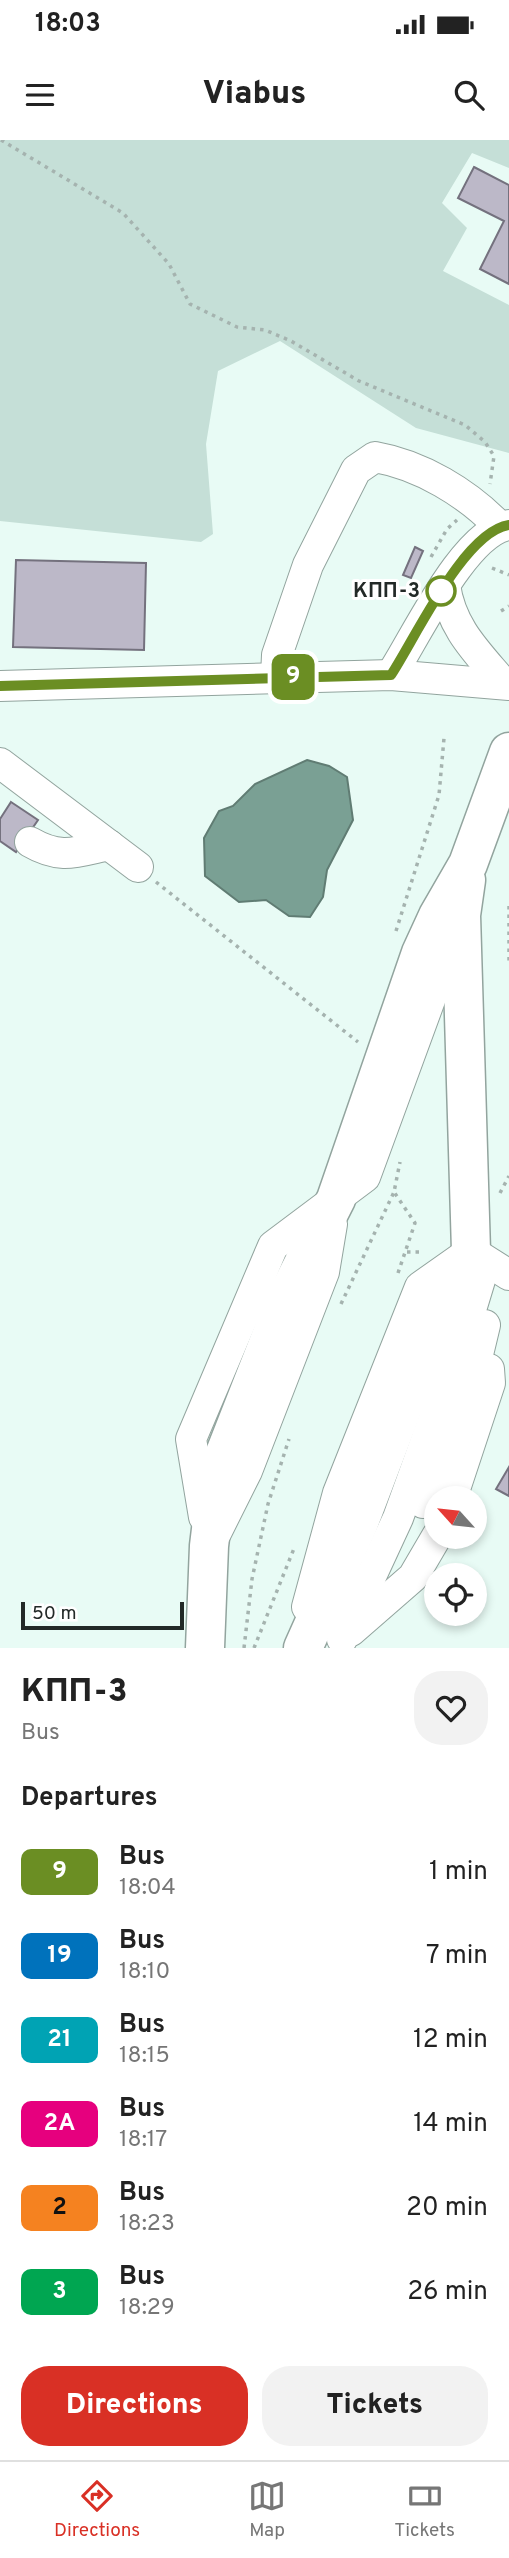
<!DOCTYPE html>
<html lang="en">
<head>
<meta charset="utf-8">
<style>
	body { margin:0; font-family:Overpass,sans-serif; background:#f2f2f2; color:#222; height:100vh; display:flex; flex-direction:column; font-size:26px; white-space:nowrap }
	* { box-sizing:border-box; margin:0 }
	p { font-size:23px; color:#767676 }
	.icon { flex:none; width:38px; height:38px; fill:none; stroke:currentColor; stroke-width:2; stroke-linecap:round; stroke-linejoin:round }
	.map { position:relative; height:1508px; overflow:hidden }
	.drawer { display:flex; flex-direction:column; background:#fff; flex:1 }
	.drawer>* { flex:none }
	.badge { padding:0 14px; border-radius:10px; font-size:24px; line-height:46px }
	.needle { width:46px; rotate:297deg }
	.tools { position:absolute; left:424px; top:1346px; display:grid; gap:14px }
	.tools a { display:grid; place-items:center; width:63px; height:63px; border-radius:50%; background:#fff; box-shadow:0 4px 10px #0003; font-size:35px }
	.scale { position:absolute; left:21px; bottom:18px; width:163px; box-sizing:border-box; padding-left:7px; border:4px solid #222927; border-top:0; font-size:19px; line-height:24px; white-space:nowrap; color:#222927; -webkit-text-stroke:5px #fff; paint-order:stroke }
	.map>.badge { position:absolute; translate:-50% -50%; box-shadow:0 0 0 4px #fff }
	h2 { padding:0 21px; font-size:26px; line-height:63px }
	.round { display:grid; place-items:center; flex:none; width:74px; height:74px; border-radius:28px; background:#f2f2f2 }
	.head { display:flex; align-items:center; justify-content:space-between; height:119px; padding:0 21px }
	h1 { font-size:33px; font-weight:800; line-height:52px }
	.cta { display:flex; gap:14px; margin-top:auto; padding:14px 21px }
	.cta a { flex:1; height:80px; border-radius:28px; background:#d93025; color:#fff; font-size:28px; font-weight:800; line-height:80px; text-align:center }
	.cta a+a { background:#f2f2f2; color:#222 }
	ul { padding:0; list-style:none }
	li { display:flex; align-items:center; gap:21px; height:84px; padding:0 21px }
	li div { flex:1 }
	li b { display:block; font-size:26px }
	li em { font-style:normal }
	li .badge { min-width:77px; font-weight:700; text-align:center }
	.status { display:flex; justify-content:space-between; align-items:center; height:49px; padding:0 35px; background:#fff; direction:ltr }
	.status svg { height:19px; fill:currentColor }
	header { display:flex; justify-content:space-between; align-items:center; height:91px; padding:0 21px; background:#fff; font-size:32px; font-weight:800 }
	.tab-bar { display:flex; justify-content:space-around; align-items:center; height:98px; border-top:2px solid #e0e0e0; background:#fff; font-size:19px; color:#767676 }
	.tab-bar a { display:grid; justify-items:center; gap:4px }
	.tab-bar .on { color:#d93025 }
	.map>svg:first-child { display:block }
	.green { fill:#c5dfd7 }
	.water { fill:#7aa094; stroke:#607c73; stroke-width:2 }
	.building { fill:#bcb8c8; stroke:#74717e; stroke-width:2 }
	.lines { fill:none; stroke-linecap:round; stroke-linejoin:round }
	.minor-casing { stroke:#92a49e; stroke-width:32 }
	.major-casing { stroke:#92a49e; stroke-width:41 }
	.path { stroke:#a5b3af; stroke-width:3.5; stroke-dasharray:3.5 5; stroke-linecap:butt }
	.minor { stroke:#fff; stroke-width:30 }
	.major { stroke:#fff; stroke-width:38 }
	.line-casing { stroke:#fff; stroke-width:16 }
	.line { stroke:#6b8e23; stroke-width:10 }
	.stop-dot { fill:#fff; stroke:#6b8e23; stroke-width:3.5 }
	.labels { text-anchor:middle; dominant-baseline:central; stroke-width:6; stroke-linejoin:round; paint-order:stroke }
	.stop-label { font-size:21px; font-weight:bold; fill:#222927; stroke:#fff; text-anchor:end }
</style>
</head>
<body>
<div class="status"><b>18:03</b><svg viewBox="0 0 49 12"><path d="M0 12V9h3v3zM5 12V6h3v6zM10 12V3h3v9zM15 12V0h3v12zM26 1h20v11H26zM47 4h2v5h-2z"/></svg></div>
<header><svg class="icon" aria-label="menu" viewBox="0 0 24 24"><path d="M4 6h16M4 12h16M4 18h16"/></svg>Viabus<svg class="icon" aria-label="search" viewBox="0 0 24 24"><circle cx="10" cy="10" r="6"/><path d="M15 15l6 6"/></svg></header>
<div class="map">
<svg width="509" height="1508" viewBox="0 0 509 1508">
	<rect width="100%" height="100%" fill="#e8fbf5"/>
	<!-- green -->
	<polygon class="green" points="0,0 509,0 509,28 472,13 442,63 467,88 443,131 509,165 509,313 416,288 280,201 218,231 206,304 213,394 201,402 0,381"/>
	<!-- water -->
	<polygon class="water" points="307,620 329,626 347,637 353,680 327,730 323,757 310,777 289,776 266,760 239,762 205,736 204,698 219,671 233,666 255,644"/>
	<!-- building -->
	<g class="building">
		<polygon points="474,27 509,45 509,144 480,129 504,81 458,58"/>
		<polygon points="415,407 423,411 411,438 403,435"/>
		<polygon points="16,420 146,423 144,510 13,507"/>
		<polygon points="11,662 38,680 16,712 0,701 0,679"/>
		<polygon points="509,1327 509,1356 496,1349"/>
	</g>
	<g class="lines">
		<!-- minor casing -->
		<g class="minor-casing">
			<g id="minor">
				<path d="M445,445C451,488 477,512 504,544"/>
				<path d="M391,535C416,497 464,392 509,385"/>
				<path d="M276,537L277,515L308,425L356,330L375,317C421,325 467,353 499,386"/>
				<polyline points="0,546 391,535 509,545"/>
				<polyline points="0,623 138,727"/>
				<path d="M30,702C61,720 76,712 109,705"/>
				<polyline points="471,1111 509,1135"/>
				<polyline points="452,1358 490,1243 489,1229"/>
				<polyline points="423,1363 474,1231 485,1185"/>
				<polyline points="204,1377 191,1299 219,1233 273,1106 365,1037 456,789"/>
				<polyline points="216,1393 247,1331 324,1132 332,1084"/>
				<polyline points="307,1467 338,1353 420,1147 471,1111"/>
				<polyline points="351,1491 413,1437 437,1396"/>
				<polyline points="342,1499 398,1378 460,1206 480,1140"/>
			</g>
		</g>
		<!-- major casing -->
		<g class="major-casing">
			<g id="major">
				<polyline points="205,1508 209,1406 218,1331 286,1158 336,1059 421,813 438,776 468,724 509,612"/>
				<polyline points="303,1508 358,1385 416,1233 471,1111 461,775 466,740"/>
			</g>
		</g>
		<!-- path -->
		<g class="path">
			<polyline points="1,0 123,73 169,124 190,164 237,187 265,190 291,201 359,241 465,285 485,302 494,316 490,344"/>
			<polyline points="431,417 447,389 457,380"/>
			<polyline points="492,428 509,435"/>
			<polyline points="501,471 509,466"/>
			<polyline points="156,742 358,902"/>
			<polyline points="509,766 509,825"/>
			<polyline points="396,791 439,655 444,598"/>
			<polyline points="500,1053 509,1036"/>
			<polyline points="407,1112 423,1112"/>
			<polyline points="398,1133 415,1083 394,1052 400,1022"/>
			<polyline points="341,1164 394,1052"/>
			<polyline points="244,1508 252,1439 268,1364 289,1299"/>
			<polyline points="254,1508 295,1406"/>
		</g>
		<!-- minor -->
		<use href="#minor" class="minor"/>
		<!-- major -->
		<use href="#major" class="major"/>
	</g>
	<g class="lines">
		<!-- line casing -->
		<g class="line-casing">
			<path id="line" d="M0,546L391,535C416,497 464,392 509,385"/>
		</g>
		<!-- line -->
		<use href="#line" class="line"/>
	</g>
	<!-- markers -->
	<circle class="stop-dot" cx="441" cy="451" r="14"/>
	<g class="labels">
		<!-- stop labels -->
		<g class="stop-label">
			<text x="420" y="451">КПП-3</text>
		</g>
	</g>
</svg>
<div class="tools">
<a><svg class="needle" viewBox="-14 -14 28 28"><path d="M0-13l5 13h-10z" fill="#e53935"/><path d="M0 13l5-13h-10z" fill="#767676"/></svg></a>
<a><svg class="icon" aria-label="locate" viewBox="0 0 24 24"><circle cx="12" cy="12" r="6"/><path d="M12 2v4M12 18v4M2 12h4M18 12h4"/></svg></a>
</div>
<div class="scale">50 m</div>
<b class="badge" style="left:293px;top:537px;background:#6b8e23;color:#fff">9</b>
</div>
<section class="drawer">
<div class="head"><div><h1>КПП-3</h1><p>Bus</p></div><a class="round"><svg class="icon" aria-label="heart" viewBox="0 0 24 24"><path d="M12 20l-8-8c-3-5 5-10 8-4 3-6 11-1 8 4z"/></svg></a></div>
<h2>Departures</h2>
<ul>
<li><span class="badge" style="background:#6b8e23;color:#fff">9</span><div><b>Bus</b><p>18:04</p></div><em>1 min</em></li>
<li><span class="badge" style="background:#0072bc;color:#fff">19</span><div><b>Bus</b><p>18:10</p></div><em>7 min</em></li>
<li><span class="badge" style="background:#00a3b4;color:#fff">21</span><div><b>Bus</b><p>18:15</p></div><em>12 min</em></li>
<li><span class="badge" style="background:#e6007e;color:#fff">2А</span><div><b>Bus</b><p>18:17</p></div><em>14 min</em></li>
<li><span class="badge" style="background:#f58220;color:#111">2</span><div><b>Bus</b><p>18:23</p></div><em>20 min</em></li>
<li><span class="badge" style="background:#00a651;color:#fff">3</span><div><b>Bus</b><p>18:29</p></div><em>26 min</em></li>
</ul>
<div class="cta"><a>Directions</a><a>Tickets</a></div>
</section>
<nav class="tab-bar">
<a class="on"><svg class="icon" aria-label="directions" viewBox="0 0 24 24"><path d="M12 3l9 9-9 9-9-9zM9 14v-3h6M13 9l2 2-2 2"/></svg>Directions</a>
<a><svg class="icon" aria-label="map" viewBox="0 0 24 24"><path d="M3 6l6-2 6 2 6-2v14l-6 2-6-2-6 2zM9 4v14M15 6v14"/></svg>Map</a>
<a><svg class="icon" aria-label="tickets" viewBox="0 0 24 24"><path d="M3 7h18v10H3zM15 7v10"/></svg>Tickets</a>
</nav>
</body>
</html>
